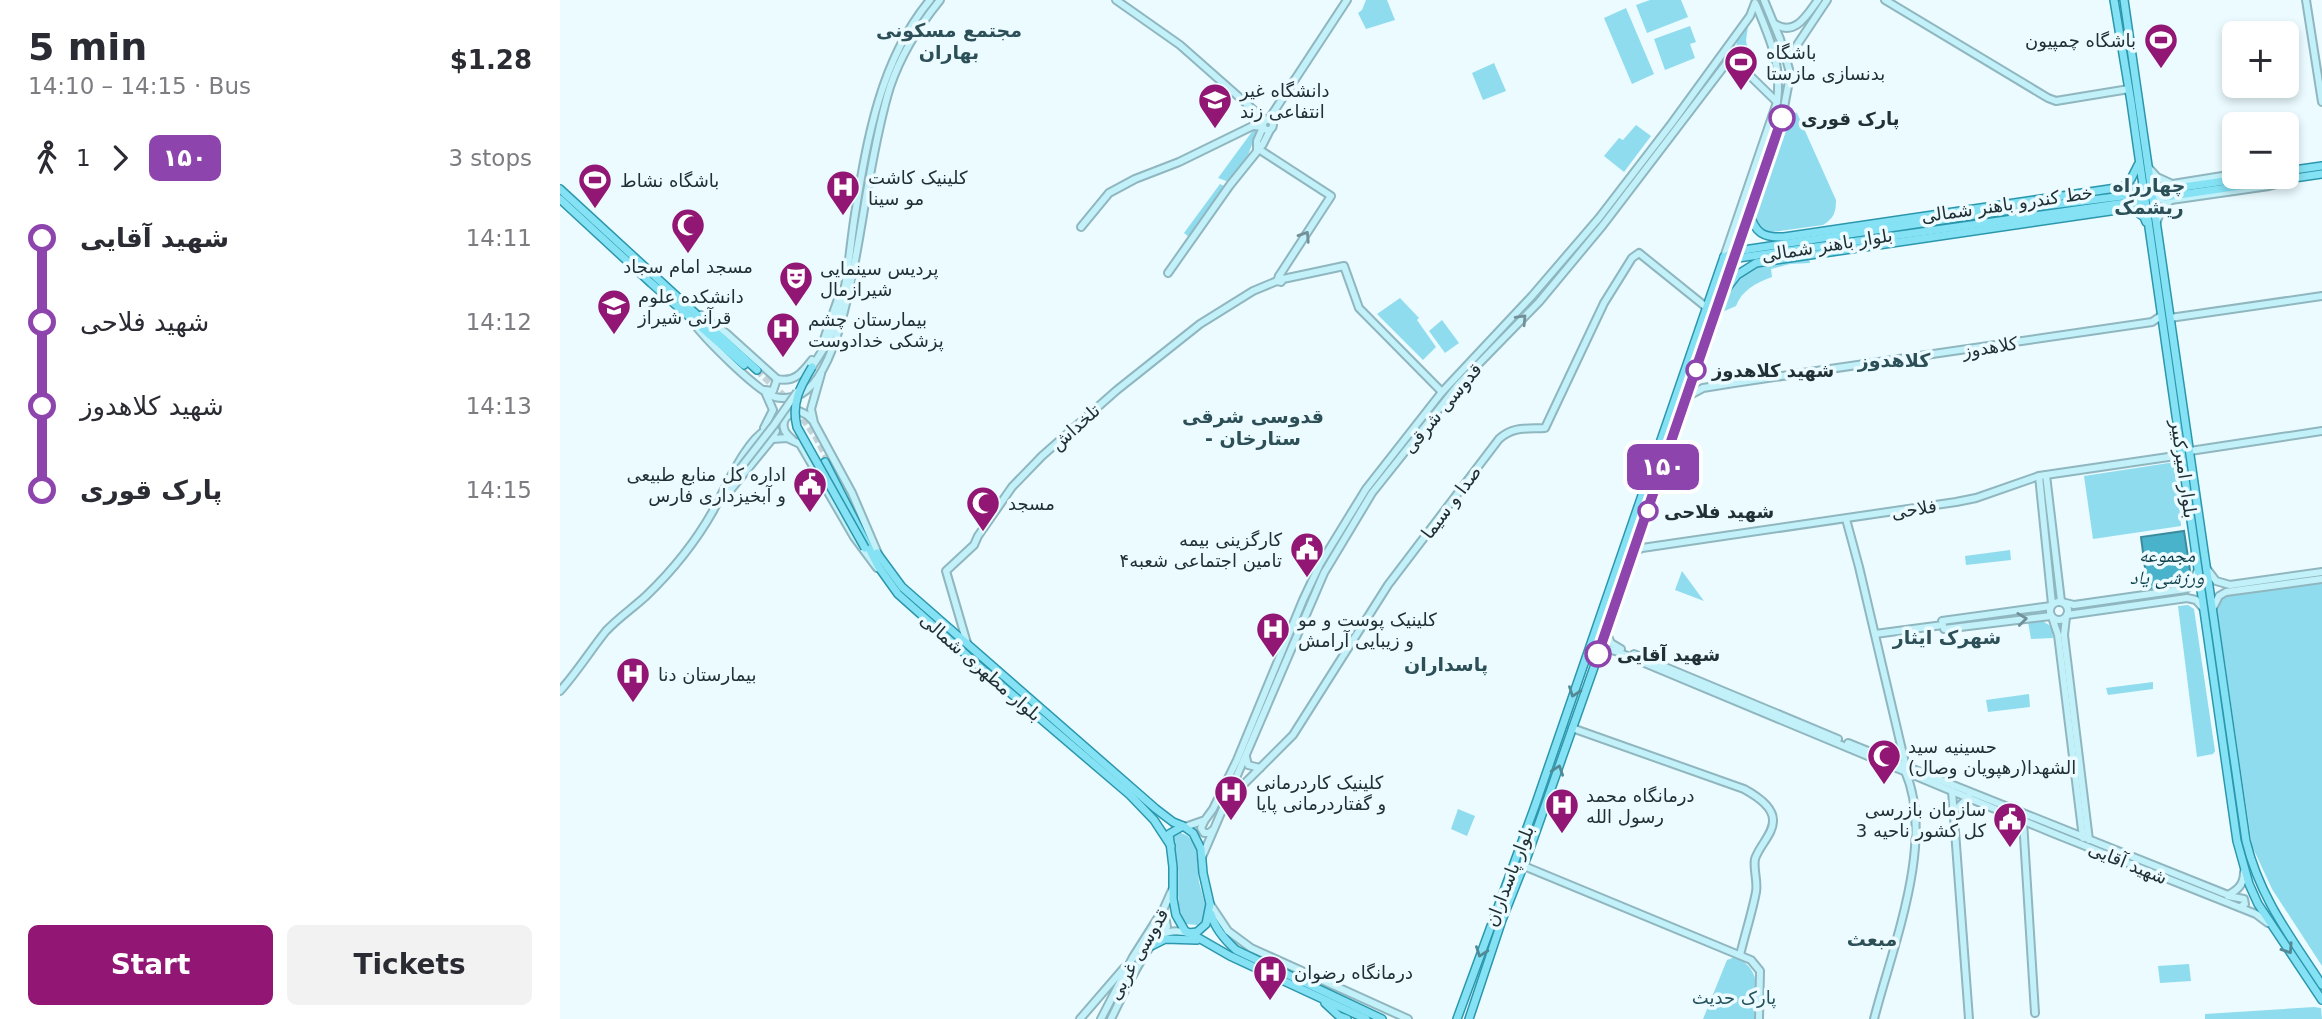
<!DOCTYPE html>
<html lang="en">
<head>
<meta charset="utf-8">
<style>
	body { margin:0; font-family:"DejaVu Sans","Noto Naskh Arabic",sans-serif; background:#f2f2f3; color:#2b2b33; height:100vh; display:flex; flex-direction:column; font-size:26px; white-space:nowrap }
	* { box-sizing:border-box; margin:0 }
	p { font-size:23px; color:#7c7c81 }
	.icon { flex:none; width:38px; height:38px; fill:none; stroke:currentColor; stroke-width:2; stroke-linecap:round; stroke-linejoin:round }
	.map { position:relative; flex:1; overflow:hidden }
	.drawer { display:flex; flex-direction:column; background:#fff; width:560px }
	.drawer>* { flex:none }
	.badge { padding:0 14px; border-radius:10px; font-size:24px; line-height:46px }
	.controls { position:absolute; left:1662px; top:21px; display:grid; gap:14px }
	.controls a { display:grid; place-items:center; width:77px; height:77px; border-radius:10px; background:#fff; box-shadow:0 4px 10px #0003; font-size:35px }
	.map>.badge { position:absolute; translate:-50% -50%; box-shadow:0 0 0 4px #fff }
	.legs { display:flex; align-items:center; gap:10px; height:77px; padding:0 28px; font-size:23px }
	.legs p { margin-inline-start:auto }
	.overview { display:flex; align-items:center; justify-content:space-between; height:119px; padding:0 28px }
	h1 { font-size:38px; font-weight:700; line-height:52px }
	.cta { display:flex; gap:14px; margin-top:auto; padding:14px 28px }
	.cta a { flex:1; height:80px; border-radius:10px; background:#921774; color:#fff; font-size:28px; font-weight:700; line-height:80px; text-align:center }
	.cta a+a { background:#f2f2f3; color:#2b2b33 }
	ul { padding:0 28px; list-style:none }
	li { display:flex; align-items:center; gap:24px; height:84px; font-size:26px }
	li i { display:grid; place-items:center; width:10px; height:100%; margin:0 9px; background:currentColor }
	li i::after { content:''; width:18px; height:18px; margin:-9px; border:5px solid; border-radius:50%; background:#fff }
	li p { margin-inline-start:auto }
	li:first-child i { background:linear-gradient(#0000 50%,currentColor 0) }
	li:last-child i { background:linear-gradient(currentColor 50%,#0000 0) }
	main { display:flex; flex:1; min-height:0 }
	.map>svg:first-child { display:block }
	.green { fill:#90dcef }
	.water { fill:#48b3ca; stroke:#3c8c9d; stroke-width:2 }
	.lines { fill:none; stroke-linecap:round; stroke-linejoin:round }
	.primary-tunnel { stroke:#c3d2d6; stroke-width:7; stroke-dasharray:7 3.5; stroke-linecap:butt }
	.secondary-casing { stroke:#90b6bf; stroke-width:10 }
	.primary-casing { stroke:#2c97ac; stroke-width:10 }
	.secondary { stroke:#c2f1fa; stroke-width:6 }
	.primary { stroke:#84e2f4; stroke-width:7 }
	.secondary-bridge-casing { stroke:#90b6bf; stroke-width:10; stroke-linecap:butt }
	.primary-bridge-casing { stroke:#2c97ac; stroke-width:10; stroke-linecap:butt }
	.secondary-bridge { stroke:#c2f1fa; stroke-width:6 }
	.primary-bridge { stroke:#84e2f4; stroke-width:7 }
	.oneway { stroke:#729097 }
	.oneway2 { stroke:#528994 }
	.line-1-casing { stroke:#fff; stroke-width:16 }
	.line-1 { stroke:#8e44ad; stroke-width:10 }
	.stop-1-dot { fill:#fff; stroke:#8e44ad; stroke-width:3.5 }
	.labels { text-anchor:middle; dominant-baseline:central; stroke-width:7; stroke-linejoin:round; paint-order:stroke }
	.poi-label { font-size:18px; fill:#213034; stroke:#ebfbff; text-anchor:start }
	.stop-label { font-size:18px; font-weight:bold; fill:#213034; stroke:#ebfbff; text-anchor:start }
	.street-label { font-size:18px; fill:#213034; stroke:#ebfbff }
	.park-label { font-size:18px; fill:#24525c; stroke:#ebfbff }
	.neighbourhood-label { font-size:19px; font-weight:bold; fill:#2d5058; stroke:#ebfbff }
	.water-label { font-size:19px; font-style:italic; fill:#0b3d47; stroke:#ebfbff }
</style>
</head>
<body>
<main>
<section class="drawer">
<div class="overview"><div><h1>5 min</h1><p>14:10 – 14:15 · Bus</p></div><b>$1.28</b></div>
<div class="legs"><svg class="icon" aria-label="walk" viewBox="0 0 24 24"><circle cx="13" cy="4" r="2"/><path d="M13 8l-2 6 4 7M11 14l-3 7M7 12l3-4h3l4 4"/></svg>1<svg class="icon" aria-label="forward" viewBox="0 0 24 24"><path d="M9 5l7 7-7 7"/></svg><b class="badge" style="background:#8e44ad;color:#fff">۱۵۰</b><p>3 stops</p></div>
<ul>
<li><i style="color:#8e44ad"></i><b>شهید آقایی</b><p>14:11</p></li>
<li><i style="color:#8e44ad"></i><span>شهید فلاحی</span><p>14:12</p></li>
<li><i style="color:#8e44ad"></i><span>شهید کلاهدوز</span><p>14:13</p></li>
<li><i style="color:#8e44ad"></i><b>پارک قوری</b><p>14:15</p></li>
</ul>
<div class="cta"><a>Start</a><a>Tickets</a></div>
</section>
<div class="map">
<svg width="1762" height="1019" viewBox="0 0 1762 1019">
	<rect width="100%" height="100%" fill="#ebfbff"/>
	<!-- green -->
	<g class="green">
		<polygon points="806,0 827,0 835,20 806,29 798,13 802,10"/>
		<polygon points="1090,0 1121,0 1128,17 1087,33 1076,5"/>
		<polygon points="1066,8 1094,74 1072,84 1044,18"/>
		<polygon points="1189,20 1186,40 1188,54 1183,61 1177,55 1177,58 1166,59 1143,90 1142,89 1174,41 1176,50 1177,39"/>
		<polygon points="1130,26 1136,42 1130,44 1135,58 1105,70 1094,39"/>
		<polygon points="934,63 946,91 923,100 912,73"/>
		<path d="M1137,95L1138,96C1073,182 1009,268 933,345L1031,233Z"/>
		<path d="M1231,112L1237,113L1276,200C1276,212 1274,218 1263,225L1205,233L1197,222L1196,216Z"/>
		<polygon points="1076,125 1091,136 1064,172 1044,156 1059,138 1063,140"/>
		<polygon points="694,129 698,129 688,155 669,182 658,178"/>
		<polygon points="660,184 666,187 629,237 624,233"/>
		<path d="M1249,258L1250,263L1230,264L1211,269L1212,277C1196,283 1182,290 1176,306L1160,313C1168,294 1175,276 1194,266Z"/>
		<polygon points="840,298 859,318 857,320 876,347 863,360 817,314"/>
		<polygon points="882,320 899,343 885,353 869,331"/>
		<polygon points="1615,462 1621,526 1533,539 1524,476"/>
		<polygon points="1450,550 1451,560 1406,565 1405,556"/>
		<polygon points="1122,571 1144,601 1115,590"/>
		<polygon points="1762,583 1762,966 1712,889 1692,846 1657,609 1661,599 1667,594"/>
		<polygon points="1628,605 1634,609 1655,751 1653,754 1637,757 1618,606"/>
		<polygon points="1481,620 1492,627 1493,638 1471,639 1468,622"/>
		<polygon points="1593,682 1593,689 1548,695 1546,688"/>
		<polygon points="1469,694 1470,707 1428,712 1426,700"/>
		<polygon points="898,809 915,816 907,836 891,829"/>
		<path d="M619,832L628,836L636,847L639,882L645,904L644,919L637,925L626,924C615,906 619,888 618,869C617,857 611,847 613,835Z"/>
		<path d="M1175,957C1204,970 1195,992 1194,1019H1143L1167,960Z"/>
		<polygon points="1629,964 1631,981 1600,983 1598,966"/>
		<polygon points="1754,1007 1761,1008 1762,1019 1645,1019 1645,1014"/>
	</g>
	<!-- water -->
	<polygon class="water" points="1624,531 1631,577 1627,586 1588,591 1581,537"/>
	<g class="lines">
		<!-- primary-tunnel -->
		<g class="primary-tunnel">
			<polyline points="197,370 229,401"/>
			<polyline points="237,410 256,437 268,460"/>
		</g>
		<!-- secondary casing -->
		<g class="secondary-casing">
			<g id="secondary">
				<polyline points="1325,0 1488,98 1496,101 1569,89"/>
				<polyline points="1746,0 1762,102"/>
				<path d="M1215,24C1235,37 1247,15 1258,0"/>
				<polyline points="1227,60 1267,0"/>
				<polyline points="709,119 787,0"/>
				<circle cx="708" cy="125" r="5"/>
				<polyline points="693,126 703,127 697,141 697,148"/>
				<polyline points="697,148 771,196 719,276"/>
				<polyline points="1588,167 1597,177 1610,183"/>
				<polyline points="1675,174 1600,186 1596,195 1604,201 1709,186 1725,182"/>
				<polyline points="1597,221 1601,210 1610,201"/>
				<polyline points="521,227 549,193 575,179 619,162 705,120 620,45 556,0"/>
				<polyline points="1177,251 1222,118 1229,81 1229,69 1220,39 1204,0"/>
				<path d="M1164,257L1217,102C1222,64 1210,39 1196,5"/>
				<polyline points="608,273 670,185 703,144 710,130"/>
				<polyline points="723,279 721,282 717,281 719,276 723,279 784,266 799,308 882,392"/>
				<path d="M141,315L166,333L217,379C234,383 242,373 252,360"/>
				<polyline points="1610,318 1762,296"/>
				<path d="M133,322C144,338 197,391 215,397C222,399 233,398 241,394C284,371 299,232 308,186C314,153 320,119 330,87C341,54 358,27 380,0"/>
				<polyline points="263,342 278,299 282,294"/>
				<path d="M252,367C261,353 270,340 275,324C288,289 289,251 295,214C307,140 320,60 370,0"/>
				<polyline points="261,374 251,409 254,423 292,493 319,556"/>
				<polyline points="205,390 213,391 217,379"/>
				<polyline points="1128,396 1143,388 1174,383 1592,322 1601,316"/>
				<polyline points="204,428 213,410 206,394"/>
				<polyline points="212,439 227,438 240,444 294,537 317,568"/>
				<path d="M232,439C218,428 222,414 239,411L247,415L253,421"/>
				<polyline points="1630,451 1762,431"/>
				<polyline points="1486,475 1501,601"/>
				<polyline points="1479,476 1492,604"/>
				<polyline points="1286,519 1299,567 1346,767"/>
				<polyline points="1074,551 1082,548 1396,502 1416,498 1479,476 1622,455"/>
				<polyline points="1647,569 1656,581 1670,585 1762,572"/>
				<circle cx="1499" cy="611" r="9"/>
				<polyline points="1502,602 1514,605 1626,589 1632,584 1637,572"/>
				<polyline points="1653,608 1659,596 1666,592 1762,579"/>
				<polyline points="1507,615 1627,598 1636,600 1643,608"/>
				<polyline points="1492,617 1498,635 1523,838"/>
				<polyline points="1506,617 1504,635 1529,840"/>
				<polyline points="1382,621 1491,606"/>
				<polyline points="1384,629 1491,616"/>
				<polyline points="1046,632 1051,643 1061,649"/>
				<polyline points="1315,634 1383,625"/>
				<polyline points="407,643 386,571 414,545 418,536 452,487 482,456 557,390 640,324 693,291 717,281"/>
				<polyline points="1074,654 1278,739"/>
				<polyline points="1038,657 1048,649 1058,652 1495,834 1696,914 1708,923"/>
				<path d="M0,691C17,672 30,651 46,631C58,618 73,608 86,596C111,572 136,541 153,511C164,491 190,429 214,427L216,431L212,439L168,493L159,501"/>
				<path d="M1012,728L1184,789C1195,795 1213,806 1213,820C1214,833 1199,846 1195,859C1193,869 1198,881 1196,892C1192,913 1185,934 1180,955"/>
				<path d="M1288,743L1668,895C1678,890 1684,884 1684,872"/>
				<polyline points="686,757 688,765 700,768"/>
				<polyline points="1392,791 1409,1019"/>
				<path d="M666,802L733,735L828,585L939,439C953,426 967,429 985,428L1044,303L1072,258L1079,253L1146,307"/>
				<polyline points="1394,811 1409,797"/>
				<polyline points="1463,821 1475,1013"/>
				<polyline points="644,822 641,828 644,833 649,833 653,830"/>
				<polyline points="625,827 645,820 653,809 677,760 743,600 760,564 806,489 882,392 972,296 1039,218 1112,123 1190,16 1195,3"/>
				<polyline points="642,857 764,573 812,493 898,385 979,302 1043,225 1165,65 1171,62 1179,65 1217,102"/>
				<polyline points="964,866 1191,960 1200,971 1199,1019"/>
				<polyline points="1668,896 1684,899 1685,904 1680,907"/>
				<polyline points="650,904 668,931 691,948 848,1019"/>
				<polyline points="594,925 602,920 606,921 607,927 602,934"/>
				<polyline points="520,1019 564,968"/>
				<polyline points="541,1019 573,957 604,908 612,890"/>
				<path d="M551,1019C560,1001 586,943 602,935C610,930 621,931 629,933"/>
				<path d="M1314,1019C1332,948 1376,841 1345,771"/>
			</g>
		</g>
		<!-- primary casing -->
		<g class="primary-casing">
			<g id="primary">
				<polyline points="1554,0 1571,102 1677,841 1689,884 1698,904 1762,1000"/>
				<path d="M1564,0L1686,841C1700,898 1730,936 1762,985"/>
				<polyline points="1727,171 1762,166"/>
				<polyline points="1564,187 1577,189 1580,194 1580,202 1571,208"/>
				<polyline points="0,189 197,370"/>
				<polyline points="1603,190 1692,177"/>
				<polyline points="1605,197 1762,174"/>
				<polyline points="0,199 91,283 184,365"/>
				<path d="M1189,212C1195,233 1203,238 1224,237L1563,187L1571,179L1578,165"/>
				<polyline points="1164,257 1177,251 1429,213 1571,195"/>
				<polyline points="1171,259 1572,202"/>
				<polyline points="1167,288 1177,275 1196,263 1571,208 1584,217 1586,222"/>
				<polyline points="265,462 318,566 338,594 420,667 570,795 594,820 611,846"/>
				<polyline points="317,553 342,587 596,809 613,822 623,826"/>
				<polygon points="623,826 633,833 641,849 643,873 650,904 646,924 637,932 629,933 625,931 616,915 613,899 613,867 609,834"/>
				<path d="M651,914C655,929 665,940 676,950L822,1019"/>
				<polyline points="630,933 670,956 806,1019"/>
				<polyline points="591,946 605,939 637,940"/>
				<polyline points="765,1003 779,1016 787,1019"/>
				<polyline points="897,1019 975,806 1164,257"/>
				<polyline points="909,1019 942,920 967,857 1039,653 1177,251"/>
			</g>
		</g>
		<!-- secondary -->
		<use href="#secondary" class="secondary"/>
		<!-- primary -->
		<use href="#primary" class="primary"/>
		<!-- secondary-bridge casing -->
		<g class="secondary-bridge-casing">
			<polyline id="secondary-bridge" points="175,475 214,425 237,392"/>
		</g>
		<!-- primary-bridge casing -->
		<g class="primary-bridge-casing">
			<path id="primary-bridge" d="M252,367C240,387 231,403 237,427L305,548"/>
		</g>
		<!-- secondary-bridge -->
		<use href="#secondary-bridge" class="secondary-bridge"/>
		<!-- primary-bridge -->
		<use href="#primary-bridge" class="primary-bridge"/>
	</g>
	<!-- one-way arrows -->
	<defs><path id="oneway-chevron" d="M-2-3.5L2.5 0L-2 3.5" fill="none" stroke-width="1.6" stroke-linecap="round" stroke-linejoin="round" transform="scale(1.75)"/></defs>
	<g class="oneway">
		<use href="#oneway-chevron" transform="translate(745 236) rotate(-57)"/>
		<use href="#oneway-chevron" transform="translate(962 319) rotate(-47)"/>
		<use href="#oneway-chevron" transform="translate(1462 619) rotate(-7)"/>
	</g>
	<g class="oneway2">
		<use href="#oneway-chevron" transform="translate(1014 692) rotate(110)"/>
		<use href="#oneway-chevron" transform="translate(998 770) rotate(-71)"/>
		<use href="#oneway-chevron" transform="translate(1728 949) rotate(56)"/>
		<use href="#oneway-chevron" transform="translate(921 952) rotate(110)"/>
	</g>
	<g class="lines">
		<!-- line-1 casing -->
		<g class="line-1-casing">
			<polyline id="line-1" points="1038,654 1222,118"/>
		</g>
		<!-- line-1 -->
		<use href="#line-1" class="line-1"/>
	</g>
	<!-- icons -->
	<defs>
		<g id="stadium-pin" transform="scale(1.75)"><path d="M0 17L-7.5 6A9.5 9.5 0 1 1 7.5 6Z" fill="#921774" stroke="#ebfbff"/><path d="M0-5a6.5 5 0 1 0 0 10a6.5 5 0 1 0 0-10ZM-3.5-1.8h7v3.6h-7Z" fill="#fff"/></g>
		<g id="university-pin" transform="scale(1.75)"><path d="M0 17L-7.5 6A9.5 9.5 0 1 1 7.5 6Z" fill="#921774" stroke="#ebfbff"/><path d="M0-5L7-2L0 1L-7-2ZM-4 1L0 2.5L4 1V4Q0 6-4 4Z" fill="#fff"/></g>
		<g id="hospital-pin" transform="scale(1.75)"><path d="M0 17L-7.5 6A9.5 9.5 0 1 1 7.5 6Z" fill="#921774" stroke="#ebfbff"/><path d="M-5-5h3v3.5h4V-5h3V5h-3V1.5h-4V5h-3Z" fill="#fff"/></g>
		<g id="mosque-pin" transform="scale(1.75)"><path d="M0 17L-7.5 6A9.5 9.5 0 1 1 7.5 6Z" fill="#921774" stroke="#ebfbff"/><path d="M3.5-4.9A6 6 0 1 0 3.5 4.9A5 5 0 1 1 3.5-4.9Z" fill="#fff"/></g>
		<g id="theatre-pin" transform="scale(1.75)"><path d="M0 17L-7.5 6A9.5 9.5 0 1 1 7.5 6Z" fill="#921774" stroke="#ebfbff"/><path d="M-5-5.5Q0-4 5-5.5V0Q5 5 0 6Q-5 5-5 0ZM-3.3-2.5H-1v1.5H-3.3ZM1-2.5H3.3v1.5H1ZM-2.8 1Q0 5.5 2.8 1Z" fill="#fff"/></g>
		<g id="civic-pin" transform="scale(1.75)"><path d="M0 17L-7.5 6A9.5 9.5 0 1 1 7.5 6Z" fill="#921774" stroke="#ebfbff"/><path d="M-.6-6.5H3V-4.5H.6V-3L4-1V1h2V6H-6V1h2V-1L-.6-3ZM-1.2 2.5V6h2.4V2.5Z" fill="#fff"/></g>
	</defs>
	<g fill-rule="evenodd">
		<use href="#stadium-pin" x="1601" y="40"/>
		<use href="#stadium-pin" x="1181" y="62"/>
		<use href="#university-pin" x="655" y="100"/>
		<use href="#stadium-pin" x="35" y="180"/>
		<use href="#hospital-pin" x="283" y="187"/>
		<use href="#mosque-pin" x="128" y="225"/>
		<use href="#theatre-pin" x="236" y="278"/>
		<use href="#university-pin" x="54" y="306"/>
		<use href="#hospital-pin" x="223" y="329"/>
		<use href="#civic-pin" x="250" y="484"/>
		<use href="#mosque-pin" x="423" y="503"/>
		<use href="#civic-pin" x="747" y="549"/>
		<use href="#hospital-pin" x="713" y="629"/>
		<use href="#hospital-pin" x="73" y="674"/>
		<use href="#mosque-pin" x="1324" y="756"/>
		<use href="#hospital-pin" x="671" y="792"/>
		<use href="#hospital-pin" x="1002" y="805"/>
		<use href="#civic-pin" x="1450" y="819"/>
		<use href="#hospital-pin" x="710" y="972"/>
	</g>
	<!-- markers -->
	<g class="stop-1-dot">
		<circle cx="1222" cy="118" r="12"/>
		<circle cx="1136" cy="370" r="9"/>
		<circle cx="1088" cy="511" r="9"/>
		<circle cx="1038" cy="654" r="12"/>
	</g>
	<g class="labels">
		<!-- poi labels -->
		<g class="poi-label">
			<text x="1576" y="40" text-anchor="end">باشگاه چمپیون</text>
			<text x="1206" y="52">باشگاه<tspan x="1206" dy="21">بدنسازی مازستا</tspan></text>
			<text x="680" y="90">دانشگاه غیر<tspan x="680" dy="21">انتفاعی زند</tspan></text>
			<text x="308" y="177">کلینیک کاشت<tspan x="308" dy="21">مو سینا</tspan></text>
			<text x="60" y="180">باشگاه نشاط</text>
			<text x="128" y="266" text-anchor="middle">مسجد امام سجاد</text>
			<text x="260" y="268">پردیس سینمایی<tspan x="260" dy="21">شیرازمال</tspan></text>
			<text x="78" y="296">دانشکده علوم<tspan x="78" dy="21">قرآنی شیراز</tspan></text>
			<text x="248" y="319">بیمارستان چشم<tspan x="248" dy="21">پزشکی خدادوست</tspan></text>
			<text x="226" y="474" text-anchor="end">اداره کل منابع طبیعى<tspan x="226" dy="21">و آبخیزدارى فارس</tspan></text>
			<text x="448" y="503">مسجد</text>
			<text x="722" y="539" text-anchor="end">کارگزینی بیمه<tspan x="722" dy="21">تامین اجتماعی شعبه۴</tspan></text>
			<text x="738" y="619">کلینیک پوست و مو<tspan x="738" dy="21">و زیبایی آرامش</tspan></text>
			<text x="98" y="674">بیمارستان دنا</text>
			<text x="1348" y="746">حسینیه سید<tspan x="1348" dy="21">الشهدا(رهپویان وصال)</tspan></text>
			<text x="696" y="782">کلینیک کاردرمانی<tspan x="696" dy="21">و گفتاردرمانی پایا</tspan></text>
			<text x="1026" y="795">درمانگاه محمد<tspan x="1026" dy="21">رسول الله</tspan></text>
			<text x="1426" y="809" text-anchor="end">سازمان بازرسی<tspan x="1426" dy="21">کل کشور ناحیه 3</tspan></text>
			<text x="734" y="972">درمانگاه رضوان</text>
		</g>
		<!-- stop labels -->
		<g class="stop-label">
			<text x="1241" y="118">پارک قوری</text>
			<text x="1152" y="370">شهید کلاهدوز</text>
			<text x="1104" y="511">شهید فلاحی</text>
			<text x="1057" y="654">شهید آقایی</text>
		</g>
		<!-- street labels -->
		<g class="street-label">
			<text transform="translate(1447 204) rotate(-8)">خط کندرو باهنر شمالی</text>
			<text transform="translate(1267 245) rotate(-9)">بلوار باهنر شمالی</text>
			<text transform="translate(1430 347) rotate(-9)">کلاهدوز</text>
			<text transform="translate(882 408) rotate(-50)">قدوسی شرقی</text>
			<text transform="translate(515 427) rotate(-42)">تلخداش</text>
			<text transform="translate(1624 469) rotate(82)">بلوار امیرکبیر</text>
			<text transform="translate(891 502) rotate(-53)">صدا و سیما</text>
			<text transform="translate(1354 509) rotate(-9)">فلاحی</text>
			<text transform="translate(421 667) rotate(41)">بلوار مطهرى شمالى</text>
			<text transform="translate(1568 863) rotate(22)">شهید آقایی</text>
			<text transform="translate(949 876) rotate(-69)">بلوار پاسداران</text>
			<text transform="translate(578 954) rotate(-60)">قدوسی غربی</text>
		</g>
		<!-- park labels -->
		<g class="park-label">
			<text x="1174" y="997">پارک حدیث</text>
		</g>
		<!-- neighbourhood labels -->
		<g class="neighbourhood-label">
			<text x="389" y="30">مجتمع مسکونی<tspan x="389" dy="22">بهاران</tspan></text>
			<text x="1589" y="185">چهارراه<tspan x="1589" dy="22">ریشمک</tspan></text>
			<text x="1334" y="360">کلاهدوز</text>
			<text x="693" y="416">قدوسی شرقی<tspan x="693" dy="22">- ستارخان</tspan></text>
			<text x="1387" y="637">شهرک ایثار</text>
			<text x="886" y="664">پاسداران</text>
			<text x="1312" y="939">مبعث</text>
		</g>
		<!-- water labels -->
		<g class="water-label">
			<text x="1607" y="555">مجموعه<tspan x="1607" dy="22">ورزشی یاد</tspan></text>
		</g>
	</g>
</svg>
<div class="controls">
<a>+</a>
<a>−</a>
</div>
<b class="badge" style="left:1103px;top:467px;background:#8e44ad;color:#fff">۱۵۰</b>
</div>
</main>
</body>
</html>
